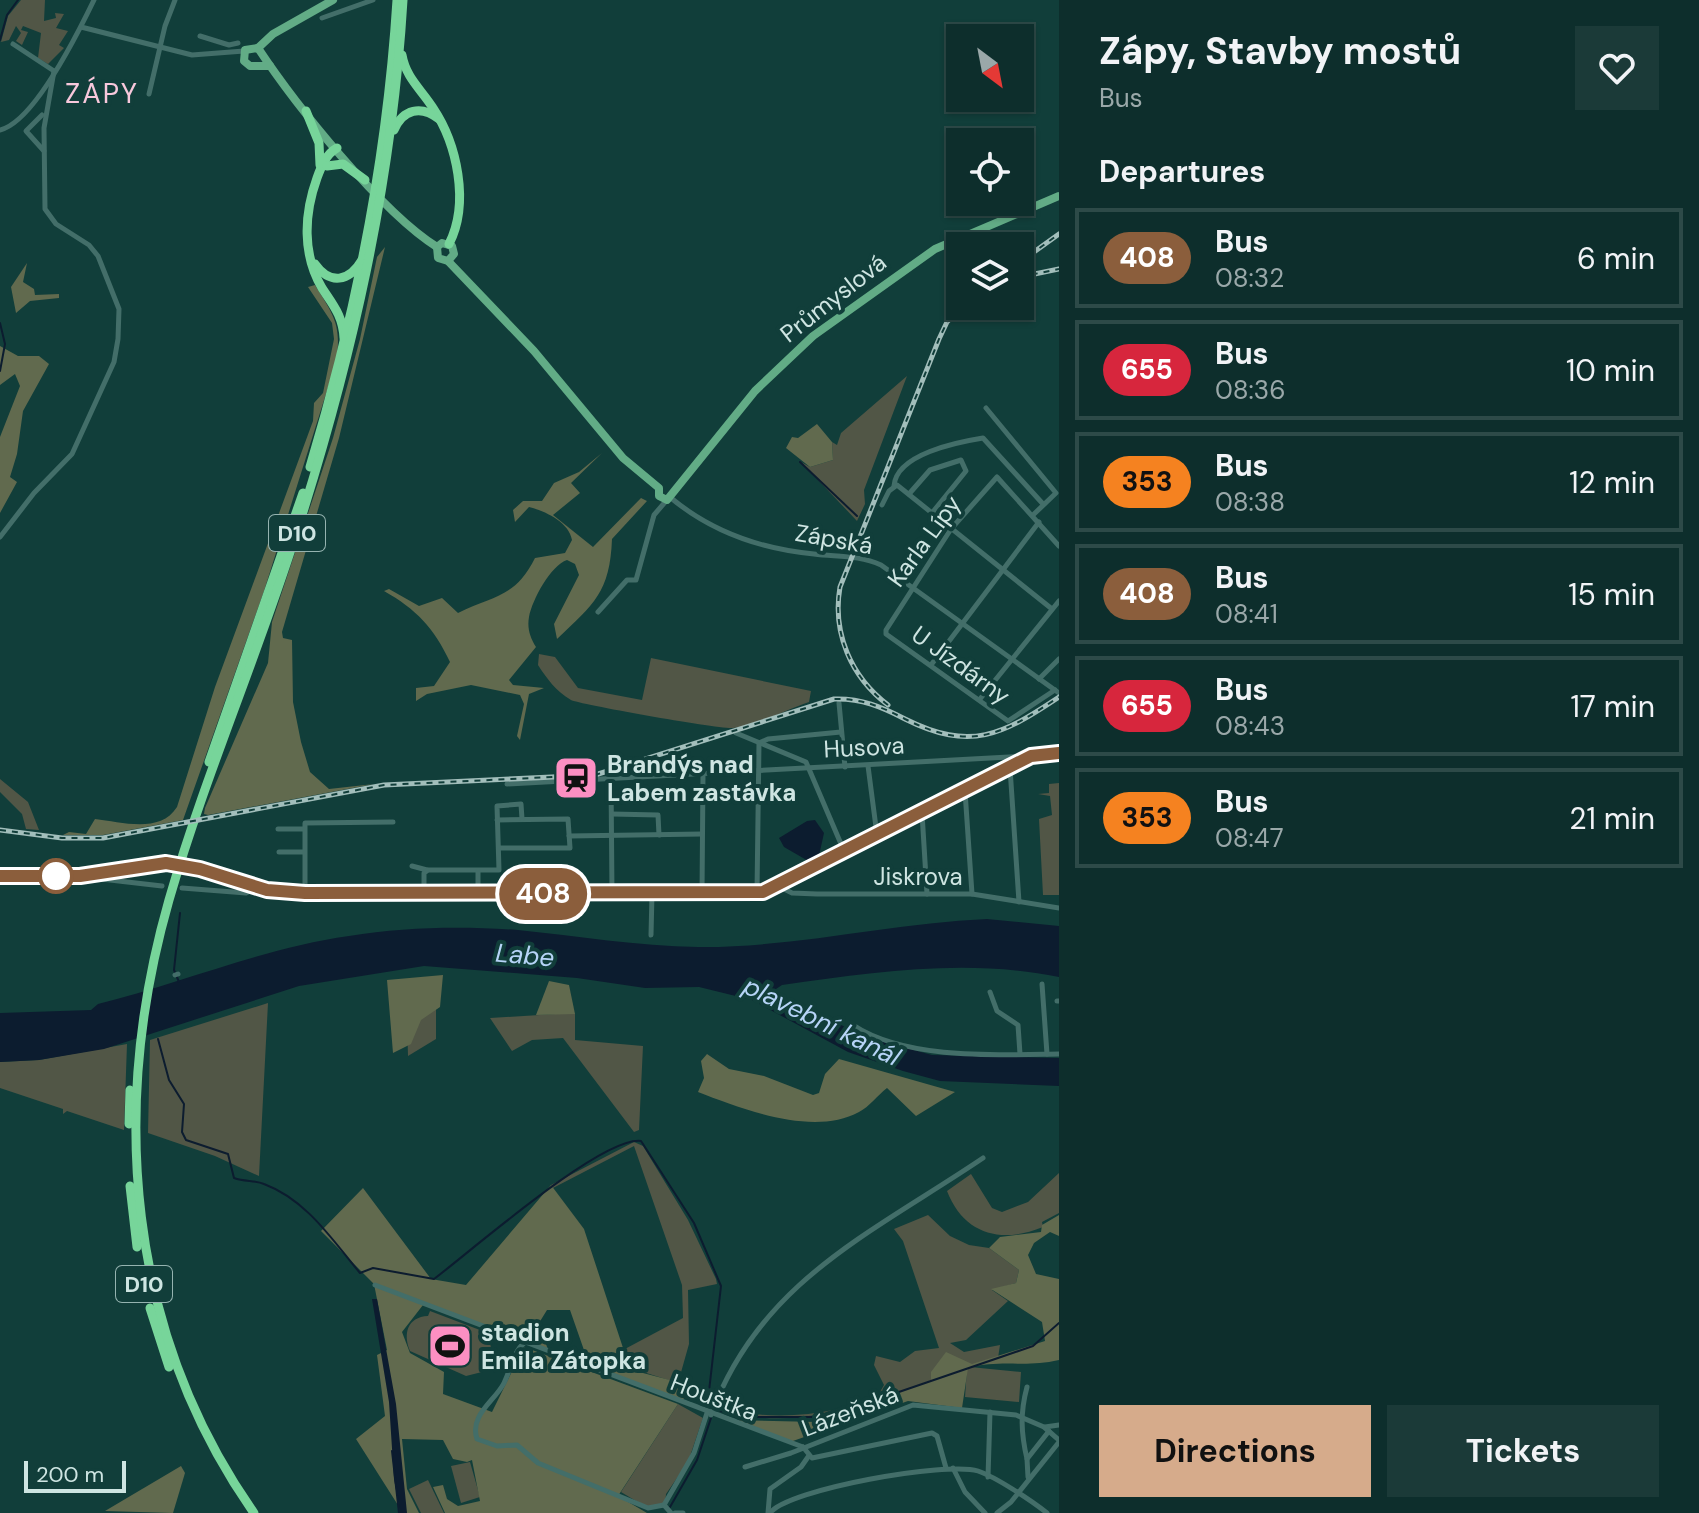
<!DOCTYPE html>
<html lang="en">
<head>
<meta charset="utf-8">
<style>
	body { margin:0; font-family:"DM Sans",sans-serif; background:#1b3a38; color:#f1f3f6; height:100vh; display:flex; flex-direction:column; font-size:30px; white-space:nowrap }
	* { box-sizing:border-box; margin:0 }
	p { font-size:26px; color:#9aa8a9 }
	.icon { flex:none; width:44px; height:44px; fill:none; stroke:currentColor; stroke-width:2; stroke-linecap:round; stroke-linejoin:round }
	.map { position:relative; flex:1; overflow:hidden }
	.sheet { display:flex; flex-direction:column; background:#0d2e2c; width:640px }
	.sheet>* { flex:none }
	.badge { padding:0 16px; border-radius:26px; font-size:28px; line-height:52px }
	.needle { width:52px; rotate:148deg }
	.controls { position:absolute; left:946px; top:24px; display:grid; gap:16px }
	.controls a { display:grid; place-items:center; width:88px; height:88px; border-radius:0px; background:#0d2e2c; box-shadow:0 2px 6px #0004,0 0 0 2px #2d4a48; font-size:40px }
	.scale { position:absolute; left:24px; bottom:20px; width:102px; box-sizing:border-box; padding-left:8px; border:4px solid #cee5e2; border-top:0; font-size:22px; line-height:28px; white-space:nowrap; color:#cee5e2; -webkit-text-stroke:6px #113e3a; paint-order:stroke }
	.map>.badge { position:absolute; translate:-50% -50%; box-shadow:0 0 0 4px #fff }
	h2 { padding:0 40px; font-size:30px; line-height:72px }
	.round { display:grid; place-items:center; flex:none; width:84px; height:84px; border-radius:0px; background:#1b3a38 }
	.summary { display:flex; align-items:center; justify-content:space-between; height:136px; padding:0 40px }
	h1 { font-size:38px; font-weight:700; line-height:60px }
	.action { display:flex; gap:16px; margin-top:auto; padding:16px 40px }
	.action a { flex:1; height:92px; border-radius:0px; background:#d6ab8b; color:#111; font-size:32px; font-weight:700; line-height:92px; text-align:center }
	.action a+a { background:#1b3a38; color:#f1f3f6 }
	ul { padding:0; list-style:none }
	li { display:flex; align-items:center; gap:24px; height:100px; margin:0 16px 12px; padding:0 24px; border:4px solid #2d4a48; border-radius:0px }
	li div { flex:1 }
	li b { display:block; font-size:30px }
	li em { font-style:normal }
	li .badge { min-width:88px; font-weight:700; text-align:center }
	main { display:flex; flex:1; min-height:0 }
	.map>svg:first-child { display:block }
	.green { fill:#515646 }
	.forest { fill:#616a4e }
	.water { fill:#0c1c2f }
	.lines { fill:none; stroke-linecap:round; stroke-linejoin:round }
	.stream { stroke:#0c1c2f; stroke-width:2 }
	.minor { stroke:#436e69; stroke-width:5 }
	.major { stroke:#62ac86; stroke-width:8 }
	.highway { stroke:#77d59a; stroke-width:9 }
	.rail-casing { stroke:#a2bebb; stroke-width:5 }
	.rail { stroke:#113e3a; stroke-width:2; stroke-dasharray:6; stroke-linecap:butt }
	.line-casing { stroke:#fff; stroke-width:18 }
	.line { stroke:#8b5e3c; stroke-width:12 }
	.stop-dot { fill:#fff; stroke:#8b5e3c; stroke-width:4 }
	.labels { text-anchor:middle; dominant-baseline:central; stroke-width:8; stroke-linejoin:round; paint-order:stroke }
	.shield { fill:#113e3a; stroke:#95b3b0; stroke-width:2 }
	.shield-label { font-size:22px; font-weight:bold; fill:#cee5e2 }
	.street-label { font-size:24px; fill:#cee5e2; stroke:#113e3a }
	.poi-label { font-size:24px; font-weight:bold; fill:#cee5e2; stroke:#113e3a; text-anchor:start }
	.water-label { font-size:26px; font-style:italic; fill:#b6d4f7; stroke:#113e3a }
	.quarter-label { font-size:28px; letter-spacing:2px; fill:#f8c8dc; stroke:#113e3a }
</style>
</head>
<body>
<main>
<div class="map">
<svg width="1059" height="1513" viewBox="0 0 1059 1513">
	<rect width="100%" height="100%" fill="#113e3a"/>
	<!-- green -->
	<g class="green">
		<polygon points="21,0 45,0 44,21 56,18 55,13 64,14 56,28 68,31 59,45 64,48 48,64 38,58 41,33 23,26 21,30 28,32 22,45 16,41 21,33 16,26 9,40 1,42 8,16"/>
		<polygon points="907,376 864,490 865,504 857,521 801,462 810,467 833,460 832,442 837,445 841,433"/>
		<path d="M539,654L555,657L578,688L642,700L651,658L811,691L809,702C785,710 757,726 733,728C723,730 578,704 571,700C556,691 547,679 538,665Z"/>
		<polygon points="0,779 28,802 39,830 26,829 22,814 0,792"/>
		<polygon points="1059,783 1059,895 1043,895 1039,819 1052,815 1050,796 1038,794 1049,793 1049,784"/>
		<polygon points="268,1003 259,1176 215,1156 148,1133 150,1040"/>
		<polygon points="436,1007 436,1039 408,1056 407,1020"/>
		<polygon points="571,1013 575,1014 575,1040 643,1046 639,1130 634,1132 563,1038 532,1040 512,1051 490,1018"/>
		<polygon points="127,1044 124,1130 67,1111 63,1114 63,1109 0,1088 0,1062 39,1060"/>
		<polygon points="634,1142 643,1146 688,1220 716,1279 717,1284 688,1290 689,1344 678,1383 640,1371 623,1350 683,1318 682,1285 634,1146 553,1188 551,1185"/>
		<path d="M1059,1173V1213L1042,1222L1043,1227C1002,1244 964,1235 947,1191L971,1174L992,1208L1002,1212L1028,1202Z"/>
		<path d="M928,1215L950,1236L969,1245L989,1248L1019,1270L1016,1283L992,1290L1008,1301L966,1340L950,1343L964,1352L1000,1345L998,1358L970,1367L1021,1372L1019,1402L965,1397L967,1368C882,1396 805,1437 715,1409L718,1405C757,1423 844,1417 880,1392L884,1385L874,1365L876,1356L900,1362L915,1351L939,1348L903,1241L894,1229Z"/>
		<path d="M430,1311L493,1335L490,1343L493,1358L486,1371L466,1376L410,1351C403,1334 407,1317 428,1316Z"/>
		<polygon points="678,1404 703,1418 688,1462 666,1494 665,1507 646,1507 621,1492"/>
		<polygon points="470,1462 480,1497 461,1503 451,1466"/>
		<polygon points="428,1480 444,1513 421,1513 409,1489"/>
	</g>
	<!-- forest -->
	<g class="forest">
		<polygon points="385,247 339,438 282,632 283,638 292,640 293,702 301,742 310,772 329,789 374,784 208,815 204,814 205,808 268,663 272,622 333,438 360,339 377,257"/>
		<polygon points="27,263 23,282 34,289 35,295 59,294 59,298 30,301 16,313 11,287"/>
		<path d="M315,285C334,316 342,325 336,362L264,591L183,820L103,835H63L69,832L86,834L95,819C122,822 160,834 177,807L215,687L313,421L314,403L323,393L334,339L332,323L308,287Z"/>
		<polygon points="0,346 18,356 39,356 49,364 23,411 17,454 10,477 17,482 0,513 0,437 20,386 15,374 0,385"/>
		<polygon points="817,424 832,442 833,460 810,467 786,448 792,437 798,438"/>
		<path d="M602,453L571,483L580,493L553,515L593,547L641,498L647,501L612,539C610,592 594,604 557,639L554,624L579,575L575,564L567,560C551,565 532,600 529,617C527,628 530,637 536,647L509,680L513,685L544,688L529,694L520,740L517,736L524,704L520,695L471,685L427,694L416,701V688L434,686L450,662C434,628 416,609 384,591L389,589L419,606L442,598L458,613C494,595 515,598 535,558L565,553L572,540C569,522 545,511 529,507L515,522L513,510L523,501H542L554,483L579,472Z"/>
		<polygon points="443,975 440,1007 421,1020 411,1044 393,1053 387,980"/>
		<polygon points="549,981 569,985 575,1014 536,1015"/>
		<path d="M707,1054L729,1069L764,1076L813,1095L819,1093L825,1074L839,1059L955,1092L916,1116L887,1088C878,1095 869,1107 859,1112C813,1137 742,1109 698,1092L704,1078L701,1061Z"/>
		<polygon points="551,1185 584,1229 625,1354 643,1373 689,1385 683,1400 574,1361 585,1353 570,1310 547,1310 539,1323 548,1350 423,1305 402,1332 410,1353 444,1372 443,1394 492,1412 524,1347 678,1404 618,1496 647,1513 445,1513 433,1487 443,1485 447,1499 458,1506 480,1501 472,1460 467,1462 453,1459 443,1440 402,1439 407,1489 419,1513 403,1513 356,1439 385,1416 377,1355 387,1350 374,1284 321,1231 363,1188 431,1279 466,1285"/>
		<path d="M1059,1215V1236L1050,1232L1034,1243L1028,1255L1036,1274L1059,1279V1360C1025,1368 1002,1359 968,1368L962,1408L908,1401L790,1442L727,1420L818,1422L931,1380V1372L946,1352L972,1364L1045,1341L1042,1322L991,1289L1016,1283L1019,1270L989,1248L1000,1237L1041,1232L1042,1225Z"/>
		<polygon points="181,1466 185,1473 173,1513 105,1511"/>
	</g>
	<!-- water -->
	<g class="water">
		<polygon points="815,820 824,833 818,860 810,862 784,847 779,838 807,821"/>
		<path d="M987,919L1059,926V977C966,958 875,972 782,985L776,989L777,995L869,1038L932,1055L1059,1058V1086L940,1081L903,1071L848,1052L752,1000L699,987L645,988L577,978L424,966L299,986L104,1049L39,1060L0,1062V1013L91,1010L98,1004C182,983 263,948 349,936C405,927 461,926 518,930C578,936 637,946 698,947C795,948 890,923 987,919Z"/>
		<polygon points="372,1299 377,1299 396,1404 407,1513 400,1513 394,1479 389,1402"/>
	</g>
	<g class="lines">
		<!-- stream -->
		<g class="stream">
			<polyline points="0,40 7,15 18,0"/>
			<polyline points="0,323 5,344 0,371"/>
			<polyline points="800,462 857,516"/>
			<polyline points="179,982 174,970 180,913"/>
			<path d="M158,1039L169,1080L184,1104L182,1132L186,1140L228,1154L234,1178C245,1182 255,1180 264,1184C307,1200 333,1241 360,1273L373,1268L434,1279C470,1252 602,1136 641,1141L694,1223L721,1286L708,1400L711,1407"/>
			<polyline points="716,1409 736,1417 826,1417 1033,1346 1059,1323"/>
			<polyline points="392,1451 399,1513"/>
			<polyline points="670,1507 697,1460 711,1418"/>
		</g>
		<!-- minor -->
		<g class="minor">
			<polyline points="322,18 373,0"/>
			<polyline points="81,27 192,55 244,51"/>
			<polyline points="200,36 229,45 238,43"/>
			<polyline points="13,44 54,71"/>
			<polyline points="149,94 165,26 175,0"/>
			<polyline points="42,115 26,131 44,151"/>
			<path d="M0,130C34,122 79,31 94,0"/>
			<polyline points="986,408 1056,493 1033,515"/>
			<path d="M894,486C896,454 958,442 983,438L1043,504"/>
			<polyline points="909,494 930,470 961,460 966,471 932,513"/>
			<path d="M671,498C712,532 761,549 814,554C837,557 859,555 881,565L1059,693"/>
			<polyline points="882,505 889,491 897,485 1052,609"/>
			<polyline points="0,537 34,493 72,454 114,362 118,339 119,309 98,256 89,245 56,224 45,209 44,128 54,71"/>
			<polyline points="598,612 627,580 636,580 654,515 666,501"/>
			<polyline points="931,665 1039,522"/>
			<polyline points="1039,679 1059,659"/>
			<polyline points="1055,690 1008,721 886,634 886,630 951,529 997,477 1059,546"/>
			<polyline points="980,699 1059,601"/>
			<polyline points="839,703 845,767"/>
			<polyline points="736,733 806,762 844,851"/>
			<polyline points="868,766 877,835"/>
			<polyline points="1010,768 1019,902"/>
			<polyline points="611,780 612,893"/>
			<polyline points="507,784 1029,756"/>
			<polyline points="965,791 972,894"/>
			<polyline points="922,813 927,894"/>
			<polyline points="612,814 658,815 659,835"/>
			<polyline points="497,820 568,819 570,848 499,848"/>
			<polyline points="278,829 304,829"/>
			<polyline points="569,836 702,834"/>
			<polyline points="279,852 303,852"/>
			<polyline points="412,866 427,870"/>
			<polyline points="84,877 162,886"/>
			<polyline points="778,886 792,893 817,894 972,894 1059,908"/>
			<polyline points="182,888 246,893 257,887"/>
			<polyline points="757,892 759,743 768,739 841,732"/>
			<polyline points="305,893 305,823 393,822"/>
			<polyline points="424,893 424,873 428,870 499,870 497,806 521,804 522,819"/>
			<polyline points="702,893 703,775"/>
			<polyline points="478,894 478,871"/>
			<polyline points="651,935 652,894"/>
			<polyline points="175,975 178,974"/>
			<polyline points="1042,984 1047,1054"/>
			<polyline points="990,992 997,1011 1018,1025 1020,1054"/>
			<polyline points="1057,1001 1059,1001"/>
			<path d="M853,1025C906,1060 997,1055 1059,1054"/>
			<polyline points="375,1285 803,1447"/>
			<path d="M525,1342C513,1352 511,1369 504,1383C495,1401 469,1415 477,1439L497,1446L517,1445L538,1463L648,1508L664,1505"/>
			<path d="M1027,1387C1020,1413 1021,1433 1027,1459"/>
			<path d="M711,1415C760,1281 872,1233 983,1158"/>
			<polyline points="1045,1427 1059,1425"/>
			<polyline points="803,1447 812,1458 932,1433 937,1436 946,1468"/>
			<polyline points="745,1467 791,1453 913,1405 1016,1415 1044,1427 1059,1440"/>
			<polyline points="953,1468 965,1492 985,1513"/>
			<polyline points="988,1477 990,1412"/>
			<polyline points="1028,1477 1027,1459 1049,1431"/>
			<polyline points="664,1505 694,1453 707,1413"/>
			<polyline points="664,1505 671,1513"/>
			<polyline points="675,1513 683,1513"/>
			<polyline points="768,1513 770,1489 801,1467 808,1457"/>
			<path d="M770,1513C788,1489 948,1461 978,1471C996,1477 1032,1501 1047,1513"/>
			<polyline points="997,1513 1011,1502 1059,1442"/>
		</g>
		<!-- major -->
		<g class="major">
			<path d="M258,48C295,104 381,212 437,247"/>
			<polyline points="258,48 273,34 333,0"/>
			<polyline points="258,48 245,50 244,61 250,66 270,66"/>
			<polyline points="437,247 438,258 448,261 534,351 623,458 659,488 659,496 667,500 755,391 813,336 935,249 1059,196"/>
			<polyline points="437,247 442,243 452,246 454,254 448,261"/>
			<polyline points="0,876 80,876 166,863 200,869 257,887 305,893 763,892 1031,756 1059,753"/>
		</g>
		<!-- highway -->
		<g class="highway">
			<path d="M402,55C406,78 421,89 433,108C457,144 470,203 449,244"/>
			<polyline points="306,111 319,143 320,165"/>
			<path d="M394,130C403,109 421,105 439,119"/>
			<path d="M337,148C326,154 321,167 317,178C304,214 302,254 322,288C333,305 343,316 344,338"/>
			<polyline points="327,166 343,164 365,180"/>
			<path d="M315,264C330,285 349,282 362,260"/>
			<path d="M310,467C356,314 387,160 397,0"/>
			<polyline points="209,762 303,493"/>
			<polyline points="129,1124 130,1090"/>
			<polyline points="130,1186 137,1247"/>
			<polyline points="150,1308 169,1367"/>
			<path d="M254,1513C127,1332 109,1110 169,900C205,776 257,657 296,534C352,359 392,184 403,0"/>
		</g>
		<!-- rail casing -->
		<g class="rail-casing">
			<g id="rail">
				<polyline points="1020,262 1059,234"/>
				<polyline points="1020,277 1059,269"/>
				<path d="M888,705C851,677 832,633 840,587L939,339L947,322L962,306"/>
				<path d="M0,830L62,838H103L384,785L595,775L834,699C861,698 882,707 905,719C971,752 1002,735 1059,697"/>
			</g>
		</g>
		<!-- rail -->
		<use href="#rail" class="rail"/>
	</g>
	<g class="lines">
		<!-- line casing -->
		<g class="line-casing">
			<polyline id="line" points="0,876 80,876 166,863 200,869 267,890 305,893 763,892 1031,756 1059,753"/>
		</g>
		<!-- line -->
		<use href="#line" class="line"/>
	</g>
	<!-- icons -->
	<defs>
		<g id="station-square" transform="scale(2.3)"><rect x="-9" y="-9" width="18" height="18" rx="4" fill="#fc8fc2" stroke="#113e3a"/><path d="M-3-6H3Q5-6 5-4V2Q5 4 3 4L4.5 6H3L1.5 4h-3L-3 6H-4.5L-3 4Q-5 4-5 2V-4Q-5-6-3-6ZM-3.5-4v3h7v-3ZM-3.5 1v1.5H-2V1ZM2 1v1.5H3.5V1Z" fill="#111"/></g>
		<g id="stadium-square" transform="scale(2.3)"><rect x="-9" y="-9" width="18" height="18" rx="4" fill="#fc8fc2" stroke="#113e3a"/><path d="M0-5a6.5 5 0 1 0 0 10a6.5 5 0 1 0 0-10ZM-3.5-1.8h7v3.6h-7Z" fill="#111"/></g>
	</defs>
	<g fill-rule="evenodd">
		<use href="#station-square" x="576" y="778"/>
		<use href="#stadium-square" x="450" y="1346"/>
	</g>
	<!-- markers -->
	<circle class="stop-dot" cx="56" cy="876" r="16"/>
	<g class="labels">
		<!-- shield labels -->
		<g class="shield">
			<rect x="269" y="515" width="56" height="36" rx="6"/>
			<rect x="116" y="1266" width="56" height="36" rx="6"/>
		</g>
		<g class="shield-label">
			<text x="297" y="533">D10</text>
			<text x="144" y="1284">D10</text>
		</g>
		<!-- street labels -->
		<g class="street-label">
			<text transform="translate(833 298) rotate(-38)">Průmyslová</text>
			<text transform="translate(834 539) rotate(10)">Zápská</text>
			<text transform="translate(924 541) rotate(-54)">Karla Lípy</text>
			<text transform="translate(961 665) rotate(36)">U Jízdárny</text>
			<text transform="translate(864 747) rotate(-3)">Husova</text>
			<text x="918" y="876">Jiskrova</text>
			<text transform="translate(714 1397) rotate(21)">Houštka</text>
			<text transform="translate(850 1411) rotate(-21)">Lázeňská</text>
		</g>
		<!-- poi labels -->
		<g class="poi-label">
			<text x="607" y="764">Brandýs nad<tspan x="607" dy="28">Labem zastávka</tspan></text>
			<text x="481" y="1332">stadion<tspan x="481" dy="28">Emila Zátopka</tspan></text>
		</g>
		<!-- water labels -->
		<g class="water-label">
			<text transform="translate(525 955) rotate(5)">Labe</text>
			<text transform="translate(822 1021) rotate(26)">plavební kanál</text>
		</g>
		<!-- quarter labels -->
		<g class="quarter-label">
			<text x="102" y="93">ZÁPY</text>
		</g>
	</g>
</svg>
<div class="controls">
<a><svg class="needle" viewBox="-14 -14 28 28"><path d="M0-13l5 13h-10z" fill="#e53935"/><path d="M0 13l5-13h-10z" fill="#9aa8a9"/></svg></a>
<a><svg class="icon" aria-label="locate" viewBox="0 0 24 24"><circle cx="12" cy="12" r="6"/><path d="M12 2v4M12 18v4M2 12h4M18 12h4"/></svg></a>
<a><svg class="icon" aria-label="layers" viewBox="0 0 24 24"><path d="M12 4l9 5-9 5-9-5zM3 14l9 5 9-5"/></svg></a>
</div>
<div class="scale">200 m</div>
<b class="badge" style="left:543px;top:894px;background:#8b5e3c;color:#fff">408</b>
</div>
<section class="sheet">
<div class="summary"><div><h1>Zápy, Stavby mostů</h1><p>Bus</p></div><a class="round"><svg class="icon" aria-label="heart" viewBox="0 0 24 24"><path d="M12 20l-8-8c-3-5 5-10 8-4 3-6 11-1 8 4z"/></svg></a></div>
<h2>Departures</h2>
<ul>
<li><span class="badge" style="background:#8b5e3c;color:#fff">408</span><div><b>Bus</b><p>08:32</p></div><em>6 min</em></li>
<li><span class="badge" style="background:#d7263d;color:#fff">655</span><div><b>Bus</b><p>08:36</p></div><em>10 min</em></li>
<li><span class="badge" style="background:#f58220;color:#111">353</span><div><b>Bus</b><p>08:38</p></div><em>12 min</em></li>
<li><span class="badge" style="background:#8b5e3c;color:#fff">408</span><div><b>Bus</b><p>08:41</p></div><em>15 min</em></li>
<li><span class="badge" style="background:#d7263d;color:#fff">655</span><div><b>Bus</b><p>08:43</p></div><em>17 min</em></li>
<li><span class="badge" style="background:#f58220;color:#111">353</span><div><b>Bus</b><p>08:47</p></div><em>21 min</em></li>
</ul>
<div class="action"><a>Directions</a><a>Tickets</a></div>
</section>
</main>
</body>
</html>
